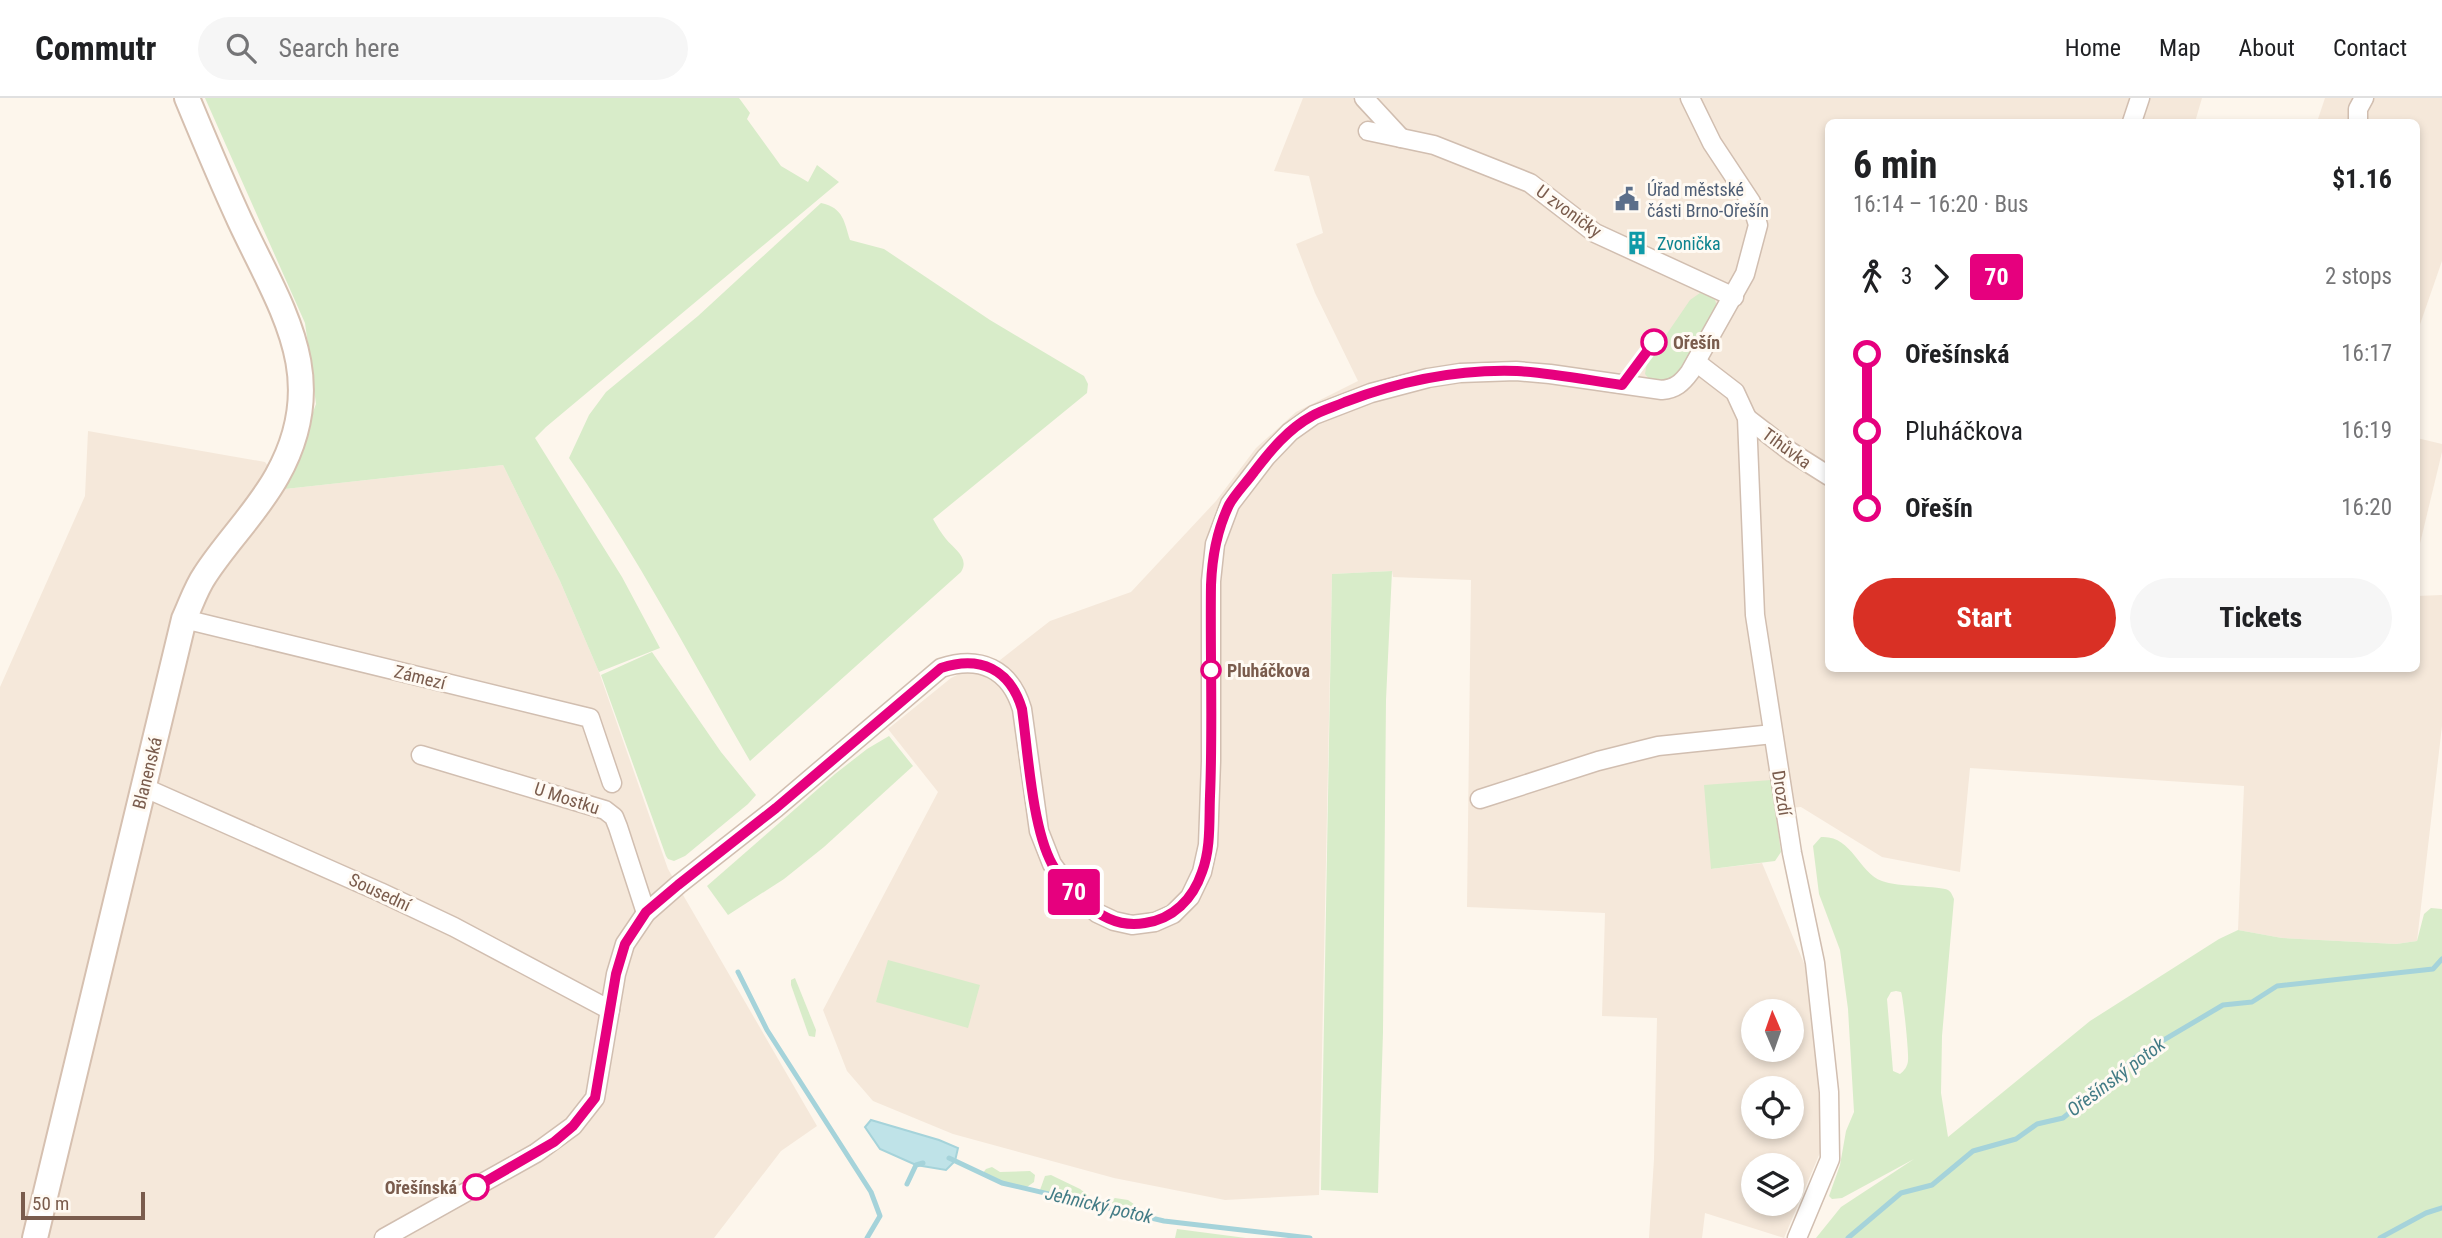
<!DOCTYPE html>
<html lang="en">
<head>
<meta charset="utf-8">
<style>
	body { margin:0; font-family:"Roboto Condensed",sans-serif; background:#f6f6f6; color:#202124; height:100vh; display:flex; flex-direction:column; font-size:26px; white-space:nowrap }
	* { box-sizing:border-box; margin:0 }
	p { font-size:23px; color:#757577 }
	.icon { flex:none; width:38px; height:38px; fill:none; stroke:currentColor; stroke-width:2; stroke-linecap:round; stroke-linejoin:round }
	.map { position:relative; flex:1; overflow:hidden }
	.panel { position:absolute; left:1825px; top:21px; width:595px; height:553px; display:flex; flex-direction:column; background:#fff; border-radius:10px; box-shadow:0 4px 10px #0003 }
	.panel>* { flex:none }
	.badge { padding:0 14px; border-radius:5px; font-size:24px; line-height:46px }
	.needle { width:46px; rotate:358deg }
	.controls { position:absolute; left:1741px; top:901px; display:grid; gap:14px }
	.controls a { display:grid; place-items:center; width:63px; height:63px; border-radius:50%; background:#fff; box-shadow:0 4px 10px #0003; font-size:35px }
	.scale { position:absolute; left:21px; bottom:18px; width:124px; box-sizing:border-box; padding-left:7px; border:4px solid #7a5c4d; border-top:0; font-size:19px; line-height:24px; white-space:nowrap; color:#7a5c4d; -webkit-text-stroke:5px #fffaf3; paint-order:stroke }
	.map>.badge { position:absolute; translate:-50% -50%; box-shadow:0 0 0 4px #fff }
	.legs { display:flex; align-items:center; gap:10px; height:77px; padding:0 28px; font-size:23px }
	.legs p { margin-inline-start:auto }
	.headline { display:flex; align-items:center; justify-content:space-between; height:119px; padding:0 28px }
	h1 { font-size:38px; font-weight:700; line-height:52px }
	.primary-button { display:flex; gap:14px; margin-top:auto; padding:14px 28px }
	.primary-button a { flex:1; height:80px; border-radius:42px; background:#d93025; color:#fff; font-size:28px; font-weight:700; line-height:80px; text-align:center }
	.primary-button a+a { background:#f6f6f6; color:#202124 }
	ul { padding:0 28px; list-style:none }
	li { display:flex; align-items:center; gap:24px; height:77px; font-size:26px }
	li i { display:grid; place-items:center; width:10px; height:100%; margin:0 9px; background:currentColor }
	li i::after { content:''; width:18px; height:18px; margin:-9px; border:5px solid; border-radius:50%; background:#fff }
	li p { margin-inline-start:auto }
	li:first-child i { background:linear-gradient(#0000 50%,currentColor 0) }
	li:last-child i { background:linear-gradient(currentColor 50%,#0000 0) }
	header { display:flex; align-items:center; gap:42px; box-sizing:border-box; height:98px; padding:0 35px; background:#fff; border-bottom:2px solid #e0e0e0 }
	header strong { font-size:33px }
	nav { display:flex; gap:38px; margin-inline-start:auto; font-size:24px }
	.search { width:490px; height:63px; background:#f6f6f6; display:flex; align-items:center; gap:18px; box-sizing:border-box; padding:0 24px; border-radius:38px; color:#757577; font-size:26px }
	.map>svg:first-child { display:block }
	.residential { fill:#f5e8da; fill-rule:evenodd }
	.green { fill:#d8ecc9; fill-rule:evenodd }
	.water { fill:#bfe3e8; stroke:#a5d3da; stroke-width:2 }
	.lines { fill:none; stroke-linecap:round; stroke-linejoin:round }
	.stream { stroke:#a5d3da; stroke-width:5 }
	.street-casing { stroke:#d1beb0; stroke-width:21 }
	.secondary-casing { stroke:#d6c0b0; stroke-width:28 }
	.street { stroke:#fff; stroke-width:18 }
	.secondary { stroke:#fff; stroke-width:24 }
	.line-1-casing { stroke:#fff; stroke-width:16 }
	.line-1 { stroke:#e6007e; stroke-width:10 }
	.stop-1-dot { fill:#fff; stroke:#e6007e; stroke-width:3.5 }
	.labels { text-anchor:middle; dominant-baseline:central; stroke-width:6; stroke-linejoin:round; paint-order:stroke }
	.service-label { font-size:18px; fill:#4e5e75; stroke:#fffaf3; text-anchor:start }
	.street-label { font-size:18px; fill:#7a5c4d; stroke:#fffaf3 }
	.culture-label { font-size:18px; fill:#0d838f; stroke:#fffaf3; text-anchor:start }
	.stop-label { font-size:18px; font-weight:bold; fill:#7a5c4d; stroke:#fffaf3; text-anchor:start }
	.water-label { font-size:19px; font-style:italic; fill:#437c86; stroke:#fffaf3 }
</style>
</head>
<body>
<header>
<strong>Commutr</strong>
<div class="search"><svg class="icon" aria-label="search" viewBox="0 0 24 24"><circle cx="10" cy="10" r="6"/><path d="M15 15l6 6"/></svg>Search here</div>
<nav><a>Home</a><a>Map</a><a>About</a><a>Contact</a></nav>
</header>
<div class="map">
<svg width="2442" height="1140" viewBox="0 0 2442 1140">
	<rect width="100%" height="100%" fill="#fdf6ec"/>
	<!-- residential -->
	<g class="residential">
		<path d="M1303,0H2202L2195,24H1829V570H2417V498L2442,497V628L2417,843L2396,846L2282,840L2238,832L2244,688L1970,670L1960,774L1882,759L1801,709L1775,711L1771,682L1711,771L1762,765L1811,882L1822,1050L1784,1140L1705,1115L1702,1140H1649L1654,1061L1657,920L1602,918L1605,815L1467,809L1471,482L1393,479L1392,473L1332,476L1319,1097L1225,1102L1114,1080L953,1036L873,1003L847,973L823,912L938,694L888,631L951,580L971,570L986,573L1050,523L1131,494L1216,403L1256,350L1296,314L1358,283L1315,195L1296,146L1323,135L1309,78L1274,73ZM1754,914H1792V952H1754ZM1754,990H1792V1029H1754ZM1754,1068H1792V1106H1754Z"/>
		<polygon points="2325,0 2442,0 2442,163 2417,235 2417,24 2317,24"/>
		<polygon points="88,333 265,364 285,391 503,367 560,483 599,574 668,771 817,1028 781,1053 714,1140 0,1140 0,589 85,398"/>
		<polygon points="2417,340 2442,346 2442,354 2417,458"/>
	</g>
	<!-- green -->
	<g class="green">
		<polygon points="205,0 739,0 750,15 747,21 781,68 808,84 817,67 839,84 546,329 535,340 622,479 660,550 599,574 560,483 503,367 285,391 316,306 305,225"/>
		<path d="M821,105C844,110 844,124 850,142L884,151L990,222L1084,278L1088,286L1087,295L933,421C937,428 941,435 946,441C954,451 970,460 961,474L750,663C691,561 637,457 569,360L589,317L606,294L698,218Z"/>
		<path d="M1700,195L1714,199L1717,208C1707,227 1691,267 1673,279C1667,283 1658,282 1651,283L1645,276L1647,265L1690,202Z"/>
		<polygon points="1392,473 1386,602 1383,934 1378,1095 1321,1092 1332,476"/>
		<polygon points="652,554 721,654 756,697 748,706 685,758 674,763 668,761 666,758 601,577"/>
		<polygon points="889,638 913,668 824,749 784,781 728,817 707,788 835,676 867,651"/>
		<polygon points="1771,682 1781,754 1775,763 1711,771 1704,687"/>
		<path d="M1821,739C1852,737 1858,774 1882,783C1897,789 1941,788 1948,792C1952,795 1952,797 1954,801L1942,938L1941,995L1948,1039L2090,923L2219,841L2238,832L2282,840L2396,846L2417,843L2424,816L2431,810L2442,811V1140H1816L1841,1109L1914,1061L1842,1100L1832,1101L1829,1098L1840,1067L1846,1033L1854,1014L1848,911L1840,852L1819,796L1813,748ZM1896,893L1901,894C1903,897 1909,956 1908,962C1908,968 1904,973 1900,976L1893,973L1887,901L1891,894Z"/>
		<polygon points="888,862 980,887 968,930 876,904"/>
		<polygon points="795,880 816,932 815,939 809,938 791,887 791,882"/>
		<path d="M992,1069L1000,1074L1030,1073L1035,1077L1034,1084L1027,1089C1019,1088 988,1081 982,1076L986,1071Z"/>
		<path d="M1051,1077L1080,1091L1099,1106L1095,1109C1075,1106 1056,1103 1040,1092L1045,1078Z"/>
		<polygon points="1115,1100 1128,1102 1138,1109 1137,1113 1124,1118 1111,1114 1107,1105"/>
		<polygon points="1177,1131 1246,1140 1175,1140"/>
	</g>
	<!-- water -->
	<polygon class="water" points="871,1022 939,1042 958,1050 955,1063 946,1072 916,1067 880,1051 865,1029"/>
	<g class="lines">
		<!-- stream -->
		<g class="stream">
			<polyline points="738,874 767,932 871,1094 880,1118 867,1140"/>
			<polyline points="949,1060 1002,1085 1164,1123 1310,1140"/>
			<polyline points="907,1086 916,1067 923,1065"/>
			<polyline points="1848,1140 1901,1095 1932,1087 1973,1053 2016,1041 2037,1026 2063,1020 2140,956 2223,907 2252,904 2277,888 2433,871 2442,861"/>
			<polyline points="2380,1140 2426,1115 2442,1110"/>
		</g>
		<!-- street casing -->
		<g class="street-casing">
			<g id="street">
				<polyline points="1364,0 1401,40"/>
				<polyline points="2132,24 2140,0"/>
				<polyline points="2358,24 2358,11 2364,0"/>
				<polyline points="1368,33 1434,47 1530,85 1595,135 1734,199"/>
				<polyline points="1696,264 1735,294 1747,320 1755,517 1792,755 1815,865 1829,994 1830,1061 1797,1140"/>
				<polyline points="1747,320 1791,354 1829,378"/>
				<polyline points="184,521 590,620 612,685"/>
				<polyline points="421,657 605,712 614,719 618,729 646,815"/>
				<polyline points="143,689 380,794 454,829 610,912"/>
				<polyline points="1480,701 1598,663 1658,648 1773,636"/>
				<path d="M384,1140L536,1055L573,1028L595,1000L616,876L625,846L646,815L678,787L776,710L941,570C980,557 1010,571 1022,611L1039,733L1052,766L1070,791L1097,815L1114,823L1132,827L1155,824L1173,816L1190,799L1202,774L1208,747L1211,663V483L1215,446L1230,406L1266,359L1290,334L1314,317L1371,295L1428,280L1460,275L1516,273L1550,276L1662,292C1675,291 1682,285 1690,274L1745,176L1758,127L1751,104L1712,45L1690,0"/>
			</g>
		</g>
		<!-- secondary casing -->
		<g class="secondary-casing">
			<path id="secondary" d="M35,1140L184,521C191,506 196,490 205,477C227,443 257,414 277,378C332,280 281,211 240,123C221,82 204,41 187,0"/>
		</g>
		<!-- street -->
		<use href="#street" class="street"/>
		<!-- secondary -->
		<use href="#secondary" class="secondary"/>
	</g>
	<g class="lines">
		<!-- line-1 casing -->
		<g class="line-1-casing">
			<path id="line-1" d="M476,1089L554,1044L573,1028L595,1000L616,876L625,846L646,814L678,787L776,710L941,570C980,557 1010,571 1022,611C1028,654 1032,729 1052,766C1060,781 1074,794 1086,805C1103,821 1122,829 1145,825C1173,821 1193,801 1202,774C1211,750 1209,723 1210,698C1213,628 1210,557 1211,487C1212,460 1217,432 1229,407C1235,396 1246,385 1254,374C1270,353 1288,331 1312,318C1322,312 1334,309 1345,304C1400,283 1458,271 1517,273C1552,275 1587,282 1622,287L1654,244"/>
		</g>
		<!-- line-1 -->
		<use href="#line-1" class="line-1"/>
	</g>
	<!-- icons -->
	<defs>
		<g id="civic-bare" transform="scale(1.89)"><path d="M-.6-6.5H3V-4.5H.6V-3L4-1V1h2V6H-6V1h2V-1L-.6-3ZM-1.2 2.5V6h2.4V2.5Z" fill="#5c6f8a" stroke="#fffaf3" stroke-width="2.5" paint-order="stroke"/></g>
		<g id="building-bare" transform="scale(1.89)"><path d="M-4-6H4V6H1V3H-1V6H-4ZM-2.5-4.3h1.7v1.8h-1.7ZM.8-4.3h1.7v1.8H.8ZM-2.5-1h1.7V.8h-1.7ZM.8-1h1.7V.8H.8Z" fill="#0f9aa8" stroke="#fffaf3" stroke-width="2.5" paint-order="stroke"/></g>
	</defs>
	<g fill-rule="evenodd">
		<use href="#civic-bare" x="1627" y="101"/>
		<use href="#building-bare" x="1637" y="145"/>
	</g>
	<!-- markers -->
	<g class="stop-1-dot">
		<circle cx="1654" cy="244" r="12"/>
		<circle cx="1211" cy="572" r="9"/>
		<circle cx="476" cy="1089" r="12"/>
	</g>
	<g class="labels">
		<!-- service labels -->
		<g class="service-label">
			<text x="1647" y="91">Úřad městské<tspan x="1647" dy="21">části Brno-Ořešín</tspan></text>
		</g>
		<!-- street labels -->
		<g class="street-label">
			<text transform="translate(1569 113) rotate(36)">U zvoničky</text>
			<text transform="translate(1787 350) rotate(36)">Tihůvka</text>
			<text transform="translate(420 579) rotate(14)">Zámezí</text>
			<text transform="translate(147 675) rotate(-76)">Blanenská</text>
			<text transform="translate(1782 695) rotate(81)">Drozdí</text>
			<text transform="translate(567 700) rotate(18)">U Mostku</text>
			<text transform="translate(380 794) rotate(25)">Sousední</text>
		</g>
		<!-- culture labels -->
		<g class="culture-label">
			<text x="1657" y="145">Zvonička</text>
		</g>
		<!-- stop labels -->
		<g class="stop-label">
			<text x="1673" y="244">Ořešín</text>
			<text x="1227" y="572">Pluháčkova</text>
			<text x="457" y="1089" text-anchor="end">Ořešínská</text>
		</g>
		<!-- water labels -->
		<g class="water-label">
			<text transform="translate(2116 979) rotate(-37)">Ořešínský potok</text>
			<text transform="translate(1099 1107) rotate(13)">Jehnický potok</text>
		</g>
	</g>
</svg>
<div class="controls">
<a><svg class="needle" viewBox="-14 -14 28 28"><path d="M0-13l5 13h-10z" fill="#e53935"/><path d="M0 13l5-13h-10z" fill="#757577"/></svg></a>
<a><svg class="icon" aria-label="locate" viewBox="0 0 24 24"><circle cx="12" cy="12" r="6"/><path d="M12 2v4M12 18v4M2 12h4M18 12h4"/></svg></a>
<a><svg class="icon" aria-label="layers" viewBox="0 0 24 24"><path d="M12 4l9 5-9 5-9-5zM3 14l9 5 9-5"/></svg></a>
</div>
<div class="scale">50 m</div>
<b class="badge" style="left:1074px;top:794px;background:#e6007e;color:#fff">70</b>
<section class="panel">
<div class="headline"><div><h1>6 min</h1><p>16:14 – 16:20 · Bus</p></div><b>$1.16</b></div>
<div class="legs"><svg class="icon" aria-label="walk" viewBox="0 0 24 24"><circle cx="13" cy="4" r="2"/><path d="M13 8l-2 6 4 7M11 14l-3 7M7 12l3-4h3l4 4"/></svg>3<svg class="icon" aria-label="forward" viewBox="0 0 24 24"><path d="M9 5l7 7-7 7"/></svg><b class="badge" style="background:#e6007e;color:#fff">70</b><p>2 stops</p></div>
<ul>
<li><i style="color:#e6007e"></i><b>Ořešínská</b><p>16:17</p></li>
<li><i style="color:#e6007e"></i><span>Pluháčkova</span><p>16:19</p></li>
<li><i style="color:#e6007e"></i><b>Ořešín</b><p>16:20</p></li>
</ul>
<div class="primary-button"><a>Start</a><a>Tickets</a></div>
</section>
</div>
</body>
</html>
